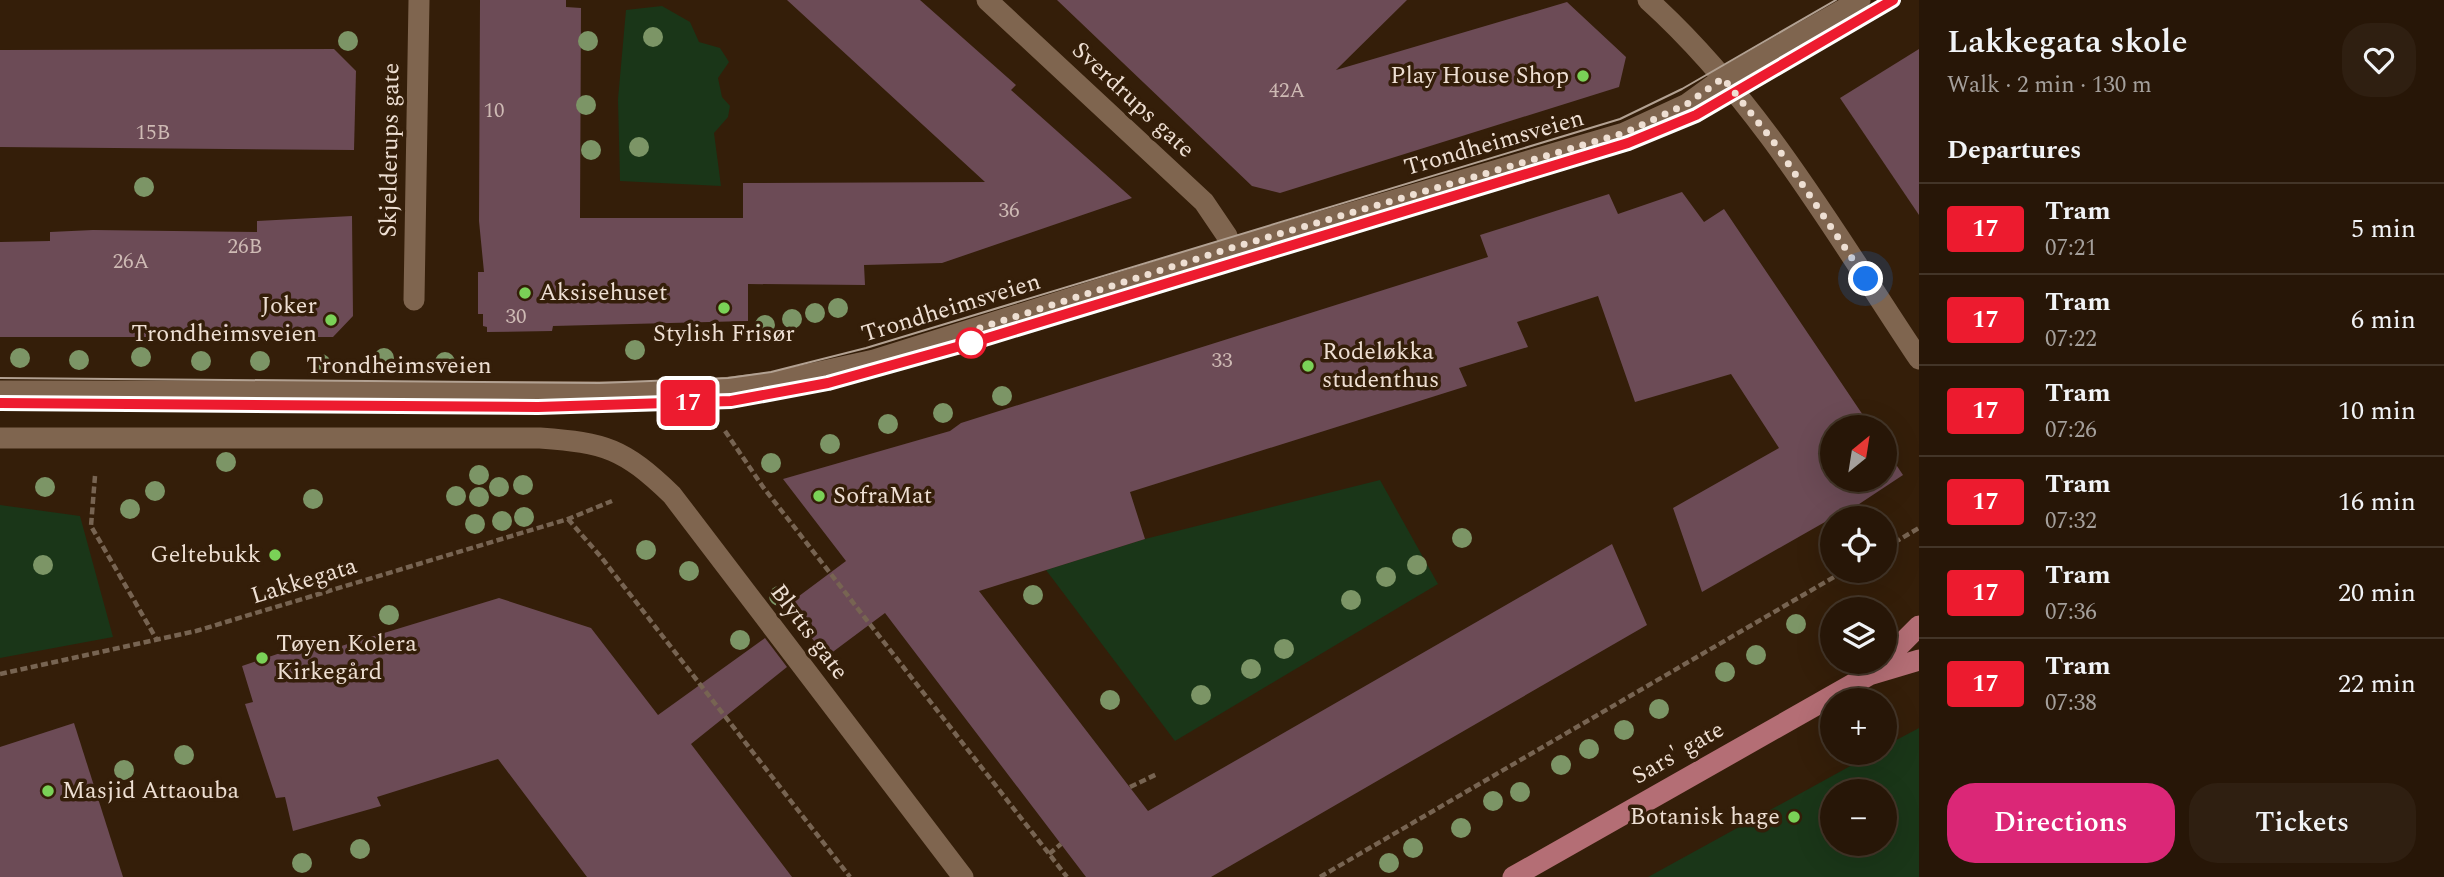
<!DOCTYPE html>
<html lang="en">
<head>
<meta charset="utf-8">
<style>
	body { margin:0; font-family:Spectral,serif; background:#2f1f11; color:#f1f3f6; height:100vh; display:flex; flex-direction:column; font-size:26px; white-space:nowrap }
	* { box-sizing:border-box; margin:0 }
	p { font-size:23px; color:#a49f9b }
	.icon { flex:none; width:38px; height:38px; fill:none; stroke:currentColor; stroke-width:2; stroke-linecap:round; stroke-linejoin:round }
	.map { position:relative; flex:1; overflow:hidden }
	.side { display:flex; flex-direction:column; background:#271607; width:525px }
	.side>* { flex:none }
	.badge { padding:0 14px; border-radius:5px; font-size:24px; line-height:46px }
	.needle { width:46px; rotate:30deg }
	.controls { position:absolute; left:1820px; top:415px; display:grid; gap:14px }
	.controls a { display:grid; place-items:center; width:77px; height:77px; border-radius:50%; background:#271607; box-shadow:0 7px 28px #0002,0 0 0 2px #433528; font-size:35px }
	.you { position:absolute; width:35px; height:35px; margin:-18px; border:5px solid #fff; border-radius:50%; background:#1a73e8; box-shadow:0 0 0 10px #1a73e833 }
	.map>.badge { position:absolute; translate:-50% -50%; box-shadow:0 0 0 4px #fff }
	h2 { padding:0 28px; font-size:26px; line-height:63px }
	.round { display:grid; place-items:center; flex:none; width:74px; height:74px; border-radius:28px; background:#2f1f11 }
	.head { display:flex; align-items:center; justify-content:space-between; height:119px; padding:0 28px }
	h1 { font-size:33px; font-weight:600; line-height:52px }
	.button { display:flex; gap:14px; margin-top:auto; padding:14px 28px }
	.button a { flex:1; height:80px; border-radius:28px; background:#db2777; color:#fff; font-size:28px; font-weight:600; line-height:80px; text-align:center }
	.button a+a { background:#2f1f11; color:#f1f3f6 }
	ul { padding:0; list-style:none }
	li { display:flex; align-items:center; gap:21px; height:91px; padding:0 28px; border-top:2px solid #433528 }
	li div { flex:1 }
	li b { display:block; font-size:26px }
	li em { font-style:normal }
	li .badge { min-width:77px; font-weight:700; text-align:center }
	main { display:flex; flex:1; min-height:0 }
	.map>svg:first-child { display:block }
	.green { fill:#1a3618; fill-rule:evenodd }
	.building { fill:#6c4b56 }
	.lines { fill:none; stroke-linecap:round; stroke-linejoin:round }
	.path { stroke:#776452; stroke-width:4.5; stroke-dasharray:7 3.5; stroke-linecap:butt }
	.minor { stroke:#7f654f; stroke-width:21 }
	.tertiary { stroke:#7f654f; stroke-width:21 }
	.primary { stroke:#b46e75; stroke-width:21 }
	.tram { stroke:#b2a192; stroke-width:2 }
	.tree { fill:#7c9566 }
	.line-casing { stroke:#fff; stroke-width:16 }
	.line { stroke:#ed1b2f; stroke-width:10 }
	.walk { stroke:#eedfd3; stroke-width:7; stroke-dasharray:0 12.6 }
	.poi-dot { fill:#7ad157; stroke:#341e09; stroke-width:2.5 }
	.stop-dot { fill:#fff; stroke:#ed1b2f; stroke-width:3.5 }
	.labels { text-anchor:middle; dominant-baseline:central; stroke-width:7; stroke-linejoin:round; paint-order:stroke }
	.number-label { font-size:21px; fill:#cebab4 }
	.poi-label { font-size:24px; fill:#eedfd3; stroke:#341e09; text-anchor:start }
	.street-label { font-size:24px; fill:#eedfd3; stroke:#341e09 }
</style>
</head>
<body>
<main>
<div class="map">
<svg width="1919" height="877" viewBox="0 0 1919 877">
	<rect width="100%" height="100%" fill="#341e09"/>
	<!-- green -->
	<g class="green">
		<polygon points="662,6 690,22 699,42 720,48 729,62 718,78 722,97 730,106 728,117 714,133 721,186 620,181 618,99 626,10"/>
		<polygon points="1380,480 1438,584 1175,741 1046,570 1145,539"/>
		<polygon points="0,505 80,516 113,637 0,658"/>
		<path d="M1919,728V877H1648L1874,753L1885,752V746ZM1832,791H1885V844H1832Z"/>
	</g>
	<!-- building -->
	<g class="building">
		<polygon points="480,0 566,0 566,7 581,8 580,218 743,218 743,183 985,182 787,0 920,0 1016,85 1011,90 1132,198 942,263 864,265 865,285 748,284 748,321 553,326 552,331 487,332 487,327 483,326 483,314 478,314 478,272 484,272 479,221"/>
		<polygon points="1057,0 1407,0 1336,70 1567,2 1626,57 1619,87 1280,193 1252,186"/>
		<polygon points="334,49 356,71 354,150 0,147 0,50"/>
		<polygon points="1919,49 1919,215 1840,98"/>
		<polygon points="1682,192 1704,222 1724,209 1871,427 1832,427 1832,480 1885,480 1885,448 1903,475 1838,518 1832,518 1702,592 1673,508 1779,448 1731,374 1635,402 1598,296 1517,322 1528,347 1459,368 1467,386 1130,492 1145,539 979,591 1148,811 1612,544 1647,625 1211,877 1086,877 885,613 826,657 787,605 846,561 783,479 950,431 961,423 1488,257 1480,235 1609,194 1618,214"/>
		<polygon points="352,216 353,316 333,337 0,337 0,242 50,241 50,232 93,230 257,232 257,221"/>
		<polygon points="499,598 591,628 658,715 765,638 787,667 691,744 792,877 587,877 498,759 377,797 381,806 293,831 285,797 276,798 245,704 253,702 242,666 324,638 328,650"/>
		<polygon points="74,723 123,877 0,877 0,747"/>
	</g>
	<g class="lines">
		<!-- path -->
		<g class="path">
			<polyline points="725,431 763,487 1067,877"/>
			<polyline points="95,476 91,526 157,640"/>
			<polyline points="568,519 601,557 850,877"/>
			<polyline points="1885,548 1919,528"/>
			<polyline points="0,674 196,631 568,519 612,501"/>
			<polyline points="1130,787 1157,774"/>
			<polyline points="1049,854 1061,844"/>
			<polyline points="1320,877 1846,570"/>
		</g>
		<!-- minor -->
		<g class="minor">
			<polyline points="987,0 1204,202 1227,236 1231,248"/>
			<path d="M1648,0C1760,101 1836,235 1919,359"/>
			<polyline points="414,300 419,0"/>
			<polyline points="0,391 689,392 773,382 874,360 1231,248 1624,133 1687,104 1723,78 1860,0"/>
		</g>
		<!-- tertiary -->
		<path class="tertiary" d="M0,438H540C606,443 623,448 672,495L963,877"/>
		<!-- primary -->
		<g class="primary">
			<polyline points="1885,660 1919,626"/>
			<polyline points="1513,877 1869,675 1919,660"/>
		</g>
		<!-- tram -->
		<g class="tram">
			<polyline points="0,378 599,383 728,378 771,372 866,348 1620,119 1682,89 1836,0"/>
			<polyline points="0,403 538,407 689,403 782,394 877,371 971,343 1627,143 1696,115 1893,0"/>
		</g>
	</g>
	<!-- trees -->
	<g class="tree">
		<circle cx="653" cy="37" r="10"/>
		<circle cx="348" cy="41" r="10"/>
		<circle cx="588" cy="41" r="10"/>
		<circle cx="586" cy="105" r="10"/>
		<circle cx="639" cy="147" r="10"/>
		<circle cx="591" cy="150" r="10"/>
		<circle cx="144" cy="187" r="10"/>
		<circle cx="838" cy="308" r="10"/>
		<circle cx="815" cy="313" r="10"/>
		<circle cx="792" cy="319" r="10"/>
		<circle cx="765" cy="325" r="10"/>
		<circle cx="635" cy="350" r="10"/>
		<circle cx="141" cy="357" r="10"/>
		<circle cx="20" cy="358" r="10"/>
		<circle cx="384" cy="358" r="10"/>
		<circle cx="79" cy="360" r="10"/>
		<circle cx="201" cy="361" r="10"/>
		<circle cx="260" cy="361" r="10"/>
		<circle cx="445" cy="362" r="10"/>
		<circle cx="321" cy="364" r="10"/>
		<circle cx="1002" cy="396" r="10"/>
		<circle cx="943" cy="413" r="10"/>
		<circle cx="888" cy="424" r="10"/>
		<circle cx="830" cy="444" r="10"/>
		<circle cx="226" cy="462" r="10"/>
		<circle cx="771" cy="463" r="10"/>
		<circle cx="479" cy="475" r="10"/>
		<circle cx="523" cy="485" r="10"/>
		<circle cx="45" cy="487" r="10"/>
		<circle cx="499" cy="487" r="10"/>
		<circle cx="155" cy="491" r="10"/>
		<circle cx="456" cy="496" r="10"/>
		<circle cx="479" cy="497" r="10"/>
		<circle cx="313" cy="499" r="10"/>
		<circle cx="130" cy="509" r="10"/>
		<circle cx="524" cy="517" r="10"/>
		<circle cx="502" cy="521" r="10"/>
		<circle cx="475" cy="524" r="10"/>
		<circle cx="1462" cy="538" r="10"/>
		<circle cx="646" cy="550" r="10"/>
		<circle cx="43" cy="565" r="10"/>
		<circle cx="1417" cy="565" r="10"/>
		<circle cx="689" cy="571" r="10"/>
		<circle cx="1386" cy="577" r="10"/>
		<circle cx="1033" cy="595" r="10"/>
		<circle cx="779" cy="596" r="10"/>
		<circle cx="1351" cy="600" r="10"/>
		<circle cx="389" cy="615" r="10"/>
		<circle cx="1796" cy="624" r="10"/>
		<circle cx="740" cy="640" r="10"/>
		<circle cx="1284" cy="649" r="10"/>
		<circle cx="1756" cy="655" r="10"/>
		<circle cx="1251" cy="669" r="10"/>
		<circle cx="1725" cy="672" r="10"/>
		<circle cx="1201" cy="695" r="10"/>
		<circle cx="1110" cy="700" r="10"/>
		<circle cx="1659" cy="709" r="10"/>
		<circle cx="1624" cy="730" r="10"/>
		<circle cx="1589" cy="749" r="10"/>
		<circle cx="184" cy="755" r="10"/>
		<circle cx="1561" cy="765" r="10"/>
		<circle cx="124" cy="770" r="10"/>
		<circle cx="1520" cy="792" r="10"/>
		<circle cx="1493" cy="801" r="10"/>
		<circle cx="1461" cy="828" r="10"/>
		<circle cx="1413" cy="848" r="10"/>
		<circle cx="360" cy="849" r="10"/>
		<circle cx="302" cy="863" r="10"/>
		<circle cx="1389" cy="863" r="10"/>
	</g>
	<g class="lines">
		<!-- line casing -->
		<g class="line-casing">
			<polyline id="line" points="0,403 538,407 731,401 828,383 971,343 1628,143 1696,115 1893,0"/>
		</g>
		<!-- line -->
		<use href="#line" class="line"/>
		<!-- walk -->
		<polyline class="walk" points="971,343 967,332 1231,248 1624,133 1687,104 1723,78 1773,141 1866,279"/>
	</g>
	<!-- markers -->
	<g class="poi-dot">
		<circle cx="1583" cy="76" r="7"/>
		<circle cx="525" cy="293" r="7"/>
		<circle cx="724" cy="308" r="7"/>
		<circle cx="331" cy="320" r="7"/>
		<circle cx="1308" cy="366" r="7"/>
		<circle cx="819" cy="496" r="7"/>
		<circle cx="275" cy="555" r="7"/>
		<circle cx="262" cy="658" r="7"/>
		<circle cx="48" cy="791" r="7"/>
		<circle cx="1794" cy="817" r="7"/>
	</g>
	<circle class="stop-dot" cx="971" cy="343" r="14"/>
	<g class="labels">
		<!-- number labels -->
		<g class="number-label">
			<text x="1287" y="91">42A</text>
			<text x="494" y="111">10</text>
			<text x="153" y="133">15B</text>
			<text x="1009" y="211">36</text>
			<text x="245" y="247">26B</text>
			<text x="131" y="262">26A</text>
			<text x="516" y="317">30</text>
			<text x="1222" y="361">33</text>
		</g>
		<!-- poi labels -->
		<g class="poi-label">
			<text x="1569" y="76" text-anchor="end">Play House Shop</text>
			<text x="539" y="293">Aksisehuset</text>
			<text x="317" y="306" text-anchor="end">Joker<tspan x="317" dy="28">Trondheimsveien</tspan></text>
			<text x="724" y="334" text-anchor="middle">Stylish Frisør</text>
			<text x="1322" y="352">Rodeløkka<tspan x="1322" dy="28">studenthus</tspan></text>
			<text x="833" y="496">SofraMat</text>
			<text x="261" y="555" text-anchor="end">Geltebukk</text>
			<text x="276" y="644">Tøyen Kolera<tspan x="276" dy="28">Kirkegård</tspan></text>
			<text x="62" y="791">Masjid Attaouba</text>
			<text x="1780" y="817" text-anchor="end">Botanisk hage</text>
		</g>
		<!-- street labels -->
		<g class="street-label">
			<text transform="translate(1133 100) rotate(43)">Sverdrups gate</text>
			<text transform="translate(1494 143) rotate(-16)">Trondheimsveien</text>
			<text transform="translate(390 150) rotate(-89)">Skjelderups gate</text>
			<text transform="translate(951 308) rotate(-17)">Trondheimsveien</text>
			<text x="399" y="366">Trondheimsveien</text>
			<text transform="translate(304 581) rotate(-17)">Lakkegata</text>
			<text transform="translate(809 632) rotate(53)">Blytts gate</text>
			<text transform="translate(1678 753) rotate(-30)">Sars' gate</text>
		</g>
	</g>
</svg>
<div class="controls">
<a><svg class="needle" viewBox="-14 -14 28 28"><path d="M0-13l5 13h-10z" fill="#e53935"/><path d="M0 13l5-13h-10z" fill="#a49f9b"/></svg></a>
<a><svg class="icon" aria-label="locate" viewBox="0 0 24 24"><circle cx="12" cy="12" r="6"/><path d="M12 2v4M12 18v4M2 12h4M18 12h4"/></svg></a>
<a><svg class="icon" aria-label="layers" viewBox="0 0 24 24"><path d="M12 4l9 5-9 5-9-5zM3 14l9 5 9-5"/></svg></a>
<a>+</a>
<a>−</a>
</div>
<div class="you" style="left:1866px;top:279px"></div>
<b class="badge" style="left:688px;top:403px;background:#ed1b2f;color:#fff">17</b>
</div>
<section class="side">
<div class="head"><div><h1>Lakkegata skole</h1><p>Walk · 2 min · 130 m</p></div><a class="round"><svg class="icon" aria-label="heart" viewBox="0 0 24 24"><path d="M12 20l-8-8c-3-5 5-10 8-4 3-6 11-1 8 4z"/></svg></a></div>
<h2>Departures</h2>
<ul>
<li><span class="badge" style="background:#ed1b2f;color:#fff">17</span><div><b>Tram</b><p>07:21</p></div><em>5 min</em></li>
<li><span class="badge" style="background:#ed1b2f;color:#fff">17</span><div><b>Tram</b><p>07:22</p></div><em>6 min</em></li>
<li><span class="badge" style="background:#ed1b2f;color:#fff">17</span><div><b>Tram</b><p>07:26</p></div><em>10 min</em></li>
<li><span class="badge" style="background:#ed1b2f;color:#fff">17</span><div><b>Tram</b><p>07:32</p></div><em>16 min</em></li>
<li><span class="badge" style="background:#ed1b2f;color:#fff">17</span><div><b>Tram</b><p>07:36</p></div><em>20 min</em></li>
<li><span class="badge" style="background:#ed1b2f;color:#fff">17</span><div><b>Tram</b><p>07:38</p></div><em>22 min</em></li>
</ul>
<div class="button"><a>Directions</a><a>Tickets</a></div>
</section>
</main>
</body>
</html>
